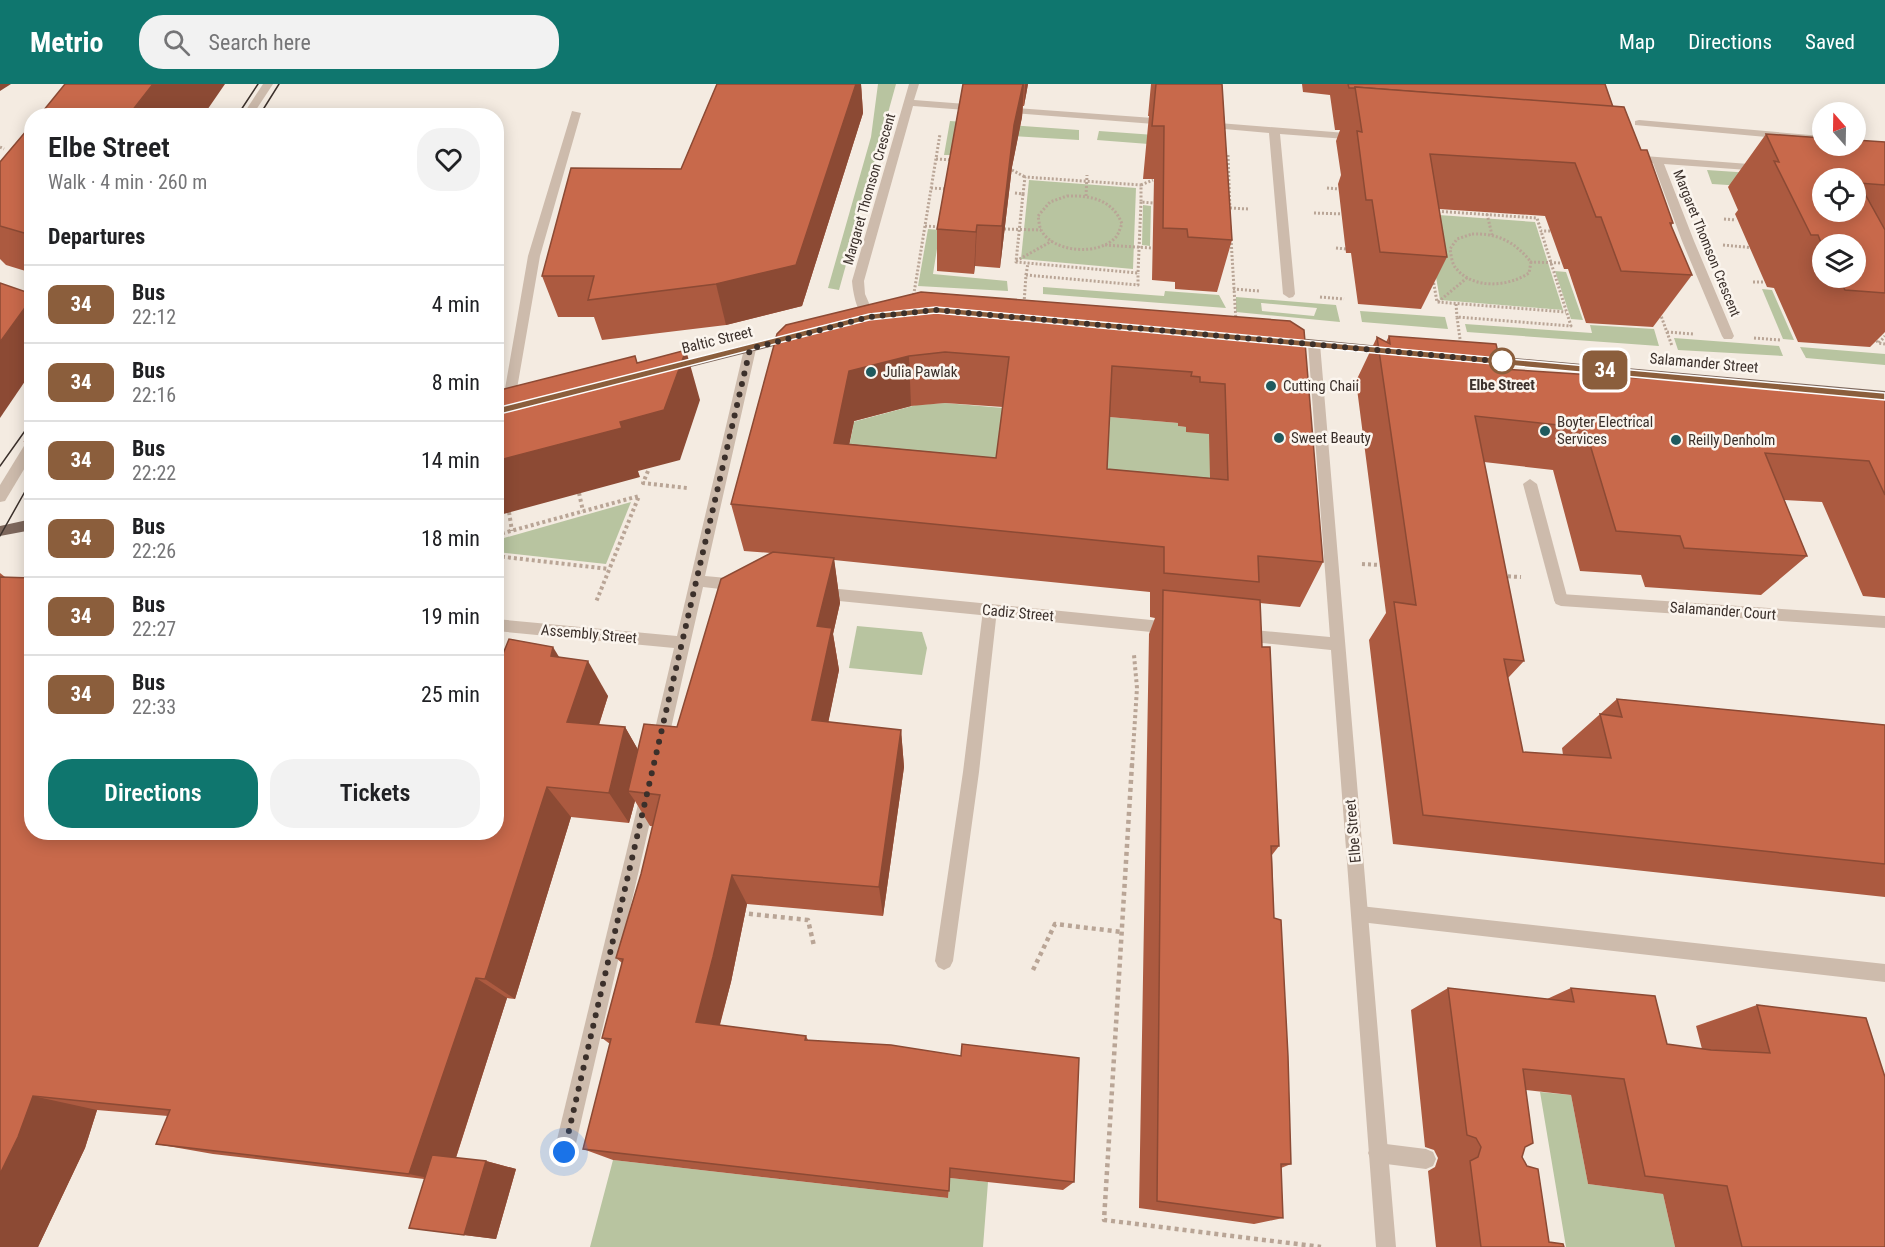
<!DOCTYPE html>
<html lang="en">
<head>
<meta charset="utf-8">
<style>
	body { margin:0; font-family:"Roboto Condensed",sans-serif; background:#f2f2f2; color:#202124; height:100vh; display:flex; flex-direction:column; font-size:22px; white-space:nowrap }
	* { box-sizing:border-box; margin:0 }
	p { font-size:20px; color:#757577 }
	.icon { flex:none; width:33px; height:33px; fill:none; stroke:currentColor; stroke-width:2; stroke-linecap:round; stroke-linejoin:round }
	.map { position:relative; flex:1; overflow:hidden }
	.sheet { position:absolute; left:24px; top:24px; width:480px; height:732px; display:flex; flex-direction:column; background:#fff; border-radius:24px; box-shadow:0 3px 15px #0003 }
	.sheet>* { flex:none }
	.badge { padding:0 12px; border-radius:9px; font-size:21px; line-height:39px }
	.needle { width:39px; rotate:340deg }
	.controls { position:absolute; left:1812px; top:18px; display:grid; gap:12px }
	.controls a { display:grid; place-items:center; width:54px; height:54px; border-radius:50%; background:#fff; box-shadow:0 3px 15px #0003; font-size:30px }
	.you { position:absolute; width:30px; height:30px; margin:-15px; border:4px solid #fff; border-radius:50%; background:#1a73e8; box-shadow:0 0 0 9px #1a73e833 }
	.map>.badge { position:absolute; translate:-50% -50%; box-shadow:0 0 0 3px #fff }
	h2 { padding:0 24px; font-size:22px; line-height:54px }
	.round { display:grid; place-items:center; flex:none; width:63px; height:63px; border-radius:24px; background:#f2f2f2 }
	.summary { display:flex; align-items:center; justify-content:space-between; height:102px; padding:0 24px }
	h1 { font-size:28px; font-weight:600; line-height:45px }
	.primary-button { display:flex; gap:12px; margin-top:auto; padding:12px 24px }
	.primary-button a { flex:1; height:69px; border-radius:24px; background:#0f766e; color:#fff; font-size:24px; font-weight:600; line-height:69px; text-align:center }
	.primary-button a+a { background:#f2f2f2; color:#202124 }
	ul { padding:0; list-style:none }
	li { display:flex; align-items:center; gap:18px; height:78px; padding:0 24px; border-top:2px solid #e0e0e0 }
	li div { flex:1 }
	li b { display:block; font-size:22px }
	li em { font-style:normal }
	li .badge { min-width:66px; font-weight:700; text-align:center }
	header { display:flex; align-items:center; gap:36px; box-sizing:border-box; height:84px; padding:0 30px; background:#0f766e; color:#fff }
	header strong { font-size:28px }
	nav { display:flex; gap:33px; margin-inline-start:auto; font-size:21px }
	.search { width:420px; height:54px; background:#f2f2f2; display:flex; align-items:center; gap:15px; box-sizing:border-box; padding:0 21px; border-radius:24px; color:#757577; font-size:22px }
	.map>svg:first-child { display:block }
	.green { fill:#b8c4a0; fill-rule:evenodd }
	.lines { fill:none; stroke-linecap:round; stroke-linejoin:round }
	.path-far2 { stroke:#b9a596; stroke-width:3; stroke-dasharray:2 2; stroke-linecap:butt }
	.path-far1 { stroke:#b9a596; stroke-width:4; stroke-dasharray:3 3; stroke-linecap:butt }
	.path { stroke:#b9a596; stroke-width:4.5; stroke-dasharray:4 4; stroke-linecap:butt }
	.lane { fill:#cdbbac; fill-rule:evenodd }
	.street { fill:#cdbbac; fill-rule:evenodd }
	.primary { fill:#7d675c; fill-rule:evenodd }
	.tram { stroke:#3b302b; stroke-width:1.5 }
	.wall { fill:#ac5a40; fill-rule:evenodd }
	.shaded-wall { fill:#8c4a34 }
	.building { fill:#c8694b; stroke:#8c4a34; stroke-width:1.5; fill-rule:evenodd }
	.line { fill:#8b5e3c; stroke:#fff; stroke-width:1.5 }
	.walk { stroke:#3b302b; stroke-width:6; stroke-dasharray:0 10.8 }
	.stop-dot { fill:#fff; stroke:#8b5e3c; stroke-width:3 }
	.poi-dot { fill:#1f5a5e; stroke:#fbf5ee; stroke-width:2 }
	.labels { text-anchor:middle; dominant-baseline:central; stroke-width:5; stroke-linejoin:round; paint-order:stroke }
	.far-street-label { font-size:14px; fill:#3b302b; stroke:#fbf5ee }
	.street-label { font-size:15px; fill:#3b302b; stroke:#fbf5ee }
	.poi-label { font-size:15px; fill:#3b302b; stroke:#fbf5ee; text-anchor:start }
	.stop-label { font-size:15px; font-weight:bold; fill:#3b302b; stroke:#fbf5ee }
</style>
</head>
<body>
<header>
<strong>Metrio</strong>
<div class="search"><svg class="icon" aria-label="search" viewBox="0 0 24 24"><circle cx="10" cy="10" r="6"/><path d="M15 15l6 6"/></svg>Search here</div>
<nav><a>Map</a><a>Directions</a><a>Saved</a></nav>
</header>
<div class="map">
<svg width="1885" height="1163" viewBox="0 0 1885 1163">
	<rect width="100%" height="100%" fill="#f4ebe1"/>
	<!-- green -->
	<g class="green">
		<polygon points="878,0 896,0 839,206 828,204 871,53"/>
		<polygon points="950,37 1079,46 1079,56 958,49 953,71 944,71"/>
		<polygon points="1099,47 1224,56 1213,65 1097,56"/>
		<polygon points="1707,86 1824,94 1822,107 1712,100"/>
		<polygon points="1029,96 1136,104 1133,185 1021,175"/>
		<polygon points="1143,121 1151,122 1150,162 1142,161"/>
		<polygon points="1425,130 1535,138 1563,226 1440,216"/>
		<polygon points="928,145 940,146 933,190 1007,197 1008,207 918,202"/>
		<polygon points="1555,187 1566,188 1583,236 1571,235"/>
		<polygon points="1043,203 1164,212 1165,207 1219,211 1226,224 1043,210"/>
		<polygon points="1762,205 1772,206 1794,256 1783,255"/>
		<path d="M1236,213L1336,221L1340,238L1236,228ZM1261,219H1262L1317,224L1314,232L1262,227Z"/>
		<polygon points="1360,227 1445,233 1448,245 1362,238"/>
		<polygon points="1465,240 1592,249 1590,241 1654,245 1659,262 1467,248"/>
		<polygon points="1674,254 1779,262 1783,272 1678,266"/>
		<polygon points="1800,263 1885,270 1885,281 1806,274"/>
		<polygon points="945,319 1178,339 1178,342 1186,343 1186,347 1215,345 1211,426 840,407 853,343 849,339 916,321"/>
		<polygon points="631,418 606,480 497,468 497,456"/>
		<polygon points="857,542 922,548 927,564 922,591 849,584"/>
		<polygon points="1540,1008 1571,1011 1588,1100 1663,1110 1675,1163 1566,1163"/>
		<polygon points="613,1076 948,1114 950,1094 988,1098 983,1163 590,1163"/>
	</g>
	<g class="lines">
		<!-- path-far2 -->
		<g class="path-far2">
			<polyline points="0,63 4,65"/>
			<polyline points="1228,71 1230,127"/>
			<polyline points="936,75 953,76"/>
			<polyline points="1012,86 1025,93"/>
			<polyline points="1141,101 1153,96"/>
			<polyline points="931,104 947,105"/>
			<polyline points="1327,104 1339,105"/>
			<polyline points="1015,109 1023,110 1025,93 1141,101 1141,118 1153,119"/>
			<polyline points="1023,110 1016,178 1138,189 1141,118"/>
			<path d="M1067,112C1091,111 1113,116 1122,140C1120,144 1119,149 1116,153C1099,172 1053,169 1041,146C1039,142 1039,136 1038,132L1050,118Z"/>
			<polyline points="1086,112 1087,91"/>
			<polyline points="1230,124 1249,125"/>
			<polyline points="1434,127 1537,134 1541,147 1556,147"/>
			<polyline points="1314,129 1345,130"/>
			<polyline points="1487,130 1492,151"/>
			<polyline points="1724,135 1736,136"/>
			<polyline points="925,142 941,143"/>
			<polyline points="1004,145 1041,146"/>
			<path d="M1472,150C1498,149 1515,158 1531,178L1529,189C1508,203 1472,206 1455,183C1452,179 1451,171 1450,165L1457,155Z"/>
			<polyline points="1231,155 1236,237"/>
			<polyline points="1105,161 1152,164"/>
			<polyline points="1723,161 1755,164"/>
			<polyline points="1336,164 1346,165"/>
			<polyline points="1016,177 1052,157"/>
			<polyline points="1530,178 1562,179"/>
			<polyline points="1026,191 1028,179"/>
			<polyline points="1433,195 1437,218 1566,228"/>
			<polyline points="1753,198 1765,198"/>
			<polyline points="1233,205 1259,207"/>
			<polyline points="1320,213 1344,215"/>
			<polyline points="913,215 940,50"/>
			<polyline points="1438,218 1468,193"/>
			<polyline points="1024,219 1026,191 1138,201 1138,189"/>
			<polyline points="1456,220 1457,233"/>
			<polyline points="1660,229 1672,262"/>
			<polyline points="1667,248 1693,250"/>
			<polyline points="1875,253 1878,259 1885,260"/>
			<polyline points="1754,254 1780,256"/>
			<polyline points="1460,255 1457,233 1571,242 1541,147"/>
			<polyline points="1879,259 1885,252"/>
		</g>
		<!-- path-far1 -->
		<g class="path-far1">
			<polyline points="648,387 643,399 687,404"/>
			<polyline points="579,409 583,427"/>
			<polyline points="509,428 512,447"/>
			<polyline points="496,451 639,412 596,518"/>
			<polyline points="496,472 609,485"/>
			<polyline points="1362,480 1381,481"/>
			<polyline points="1502,492 1521,493"/>
			<polyline points="1132,682 1137,604 1134,571"/>
		</g>
		<!-- path -->
		<g class="path">
			<polyline points="1132,680 1104,1136 1321,1163"/>
			<polyline points="741,829 808,836 814,862"/>
			<polyline points="1033,886 1055,840 1122,848"/>
		</g>
		<!-- lane -->
		<g class="lane">
			<polygon points="572,27 581,29 540,172 514,322 508,327 502,322 528,172"/>
			<polygon points="1639,36 1822,52 1822,58 1635,41 1635,37"/>
			<polygon points="1530,395 1537,400 1568,516 1566,520 1556,520 1554,516 1523,400"/>
			<polygon points="990,520 995,522 997,526 979,688 953,877 950,883 944,886 938,883 935,877 963,688 983,526 985,522"/>
			<polygon points="1360,822 1885,880 1885,898 1360,838 1354,836 1351,830 1354,824"/>
			<polygon points="1378,1059 1426,1065 1433,1068 1436,1075 1433,1082 1426,1085 1378,1079 1371,1076 1368,1069 1371,1062"/>
		</g>
		<!-- street -->
		<g class="street">
			<polygon points="263,0 273,0 252,32 242,32"/>
			<path d="M909,0H919L914,16L979,21L984,24L979,27L913,22L864,197L865,210L875,233L869,237C857,232 853,209 852,197Z"/>
			<polygon points="1003,23 1167,35 1172,38 1167,41 999,28 998,26"/>
			<polygon points="1206,38 1359,50 1364,53 1359,56 1280,50 1295,210 1293,213 1289,214 1283,210 1269,49 1202,43 1202,39"/>
			<polygon points="1631,71 1762,81 1767,84 1762,87 1664,80 1694,157 1734,252 1732,255 1724,255 1722,252 1682,157 1653,79 1627,76 1626,74"/>
			<polygon points="1314,256 1320,260 1396,1163 1376,1163 1331,566 1243,557 1238,555 1236,551 1238,547 1243,545 1330,553 1308,260"/>
			<polygon points="750,261 756,265 705,492 738,495 743,497 745,501 743,505 738,507 703,503 667,662 665,667 659,669 653,667 651,662 674,564 496,547 496,535 677,552 744,265"/>
			<polygon points="32,355 32,372 5,417 0,418 0,401 27,357"/>
			<polygon points="819,503 1171,538 1176,540 1178,544 1176,548 1171,550 819,515 814,513 812,509 814,505"/>
			<polygon points="1561,510 1885,532 1885,544 1561,522 1556,520 1554,516 1556,512"/>
			<polygon points="648,705 654,707 656,712 574,1068 571,1075 564,1078 557,1075 554,1068 640,712 642,707"/>
		</g>
		<!-- primary -->
		<g class="primary">
			<polygon points="793,249 799,253 797,256 671,288 665,284 671,280"/>
			<polygon points="1287,253 1391,263 1397,267 1391,271 1283,260 1283,254"/>
			<polygon points="1481,271 1885,307 1885,317 1481,279 1475,275"/>
			<polygon points="32,435 32,446 0,452 0,442"/>
		</g>
		<!-- tram -->
		<g class="tram">
			<polyline points="237,32 258,0"/>
			<polyline points="259,32 279,0"/>
			<polyline points="0,382 32,337"/>
			<polyline points="0,452 32,395"/>
		</g>
	</g>
	<!-- wall -->
	<g class="wall">
		<polygon points="717,0 861,0 863,29 802,222 726,241 602,256 594,233 558,233 542,192 681,85"/>
		<polygon points="963,0 1028,0 1024,22 1023,22 1022,33 1012,83 1000,184 975,182 974,190 937,187 937,145"/>
		<polygon points="1151,0 1222,0 1232,156 1217,208 1175,205 1175,198 1152,196 1154,95 1143,95 1148,42 1149,32 1148,32"/>
		<polygon points="1302,0 1605,0 1613,23 1641,66 1673,139 1671,142 1692,191 1653,243 1586,239 1568,185 1564,185 1545,132 1439,125 1447,173 1421,225 1358,220 1351,169 1346,169 1338,100 1341,91 1336,57 1340,46 1335,46 1330,11 1303,8"/>
		<polygon points="32,40 32,189 6,181 0,175 0,78"/>
		<path d="M1766,50L1885,58V248L1870,263L1798,258L1774,204L1767,203L1735,130L1738,126L1728,103ZM1822,160L1856,194H1822Z"/>
		<path d="M1290,237L1323,478L1300,523L1260,519L1262,563L1279,762L1272,771L1274,834L1291,1080L1281,1084L1283,1134L1254,1140L1139,1124L1149,550L1155,534L1150,533V508L834,476L840,519L833,550L839,586L828,638L901,646L904,683L883,832L747,820L731,898L720,941L806,952L808,956L1074,1098L1063,1106L950,1094L948,1114L613,1076L583,1065L610,960L602,954L622,879L616,874L641,790L653,742H650L635,717L629,739L571,733L515,915L507,914L456,1074L486,1077L516,1085L496,1155L464,1151L424,1095L213,1070L156,1060L168,1032L97,1026L85,1064L38,1163H0V489L5,493L496,748L558,573L608,612L599,641L625,643L638,666L677,643L771,469L744,467L731,420L777,250ZM945,319L1003,323L996,374L849,360L854,337L911,322ZM1109,333L1178,339V342L1186,343V348L1209,350L1210,394L1107,385Z"/>
		<polygon points="1389,252 1502,285 1885,313 1885,514 1863,512 1822,418 1784,416 1807,472 1761,511 1645,503 1641,491 1580,487 1553,386 1484,378 1524,577 1508,594 1523,668 1563,671 1562,664 1617,615 1885,641 1885,813 1393,760 1369,556 1386,529 1356,297 1377,253 1386,258"/>
		<polygon points="32,346 32,363 25,357"/>
		<polygon points="1448,904 1547,915 1571,904 1667,960 1702,965 1696,942 1757,921 1885,1163 1675,1163 1663,1110 1588,1100 1571,1011 1526,1006 1525,1063 1522,1073 1549,1158 1564,1163 1436,1163 1428,1087 1435,1083 1438,1074 1434,1066 1425,1063 1411,926"/>
	</g>
	<!-- shaded-wall -->
	<g class="shaded-wall">
		<polygon points="0,0 11,0 0,7"/>
		<polygon points="153,0 225,0 203,32 128,32"/>
		<polygon points="856,0 861,0 863,29 802,222 726,241 716,200"/>
		<polygon points="1023,0 1024,0 1022,33 1012,83 1000,184 1002,142 1014,41"/>
		<polygon points="1025,0 1028,0 1024,22"/>
		<polygon points="977,141 975,182 974,190 976,148"/>
		<polygon points="32,214 32,287 0,334 0,258"/>
		<polygon points="686,266 700,316 680,376 638,387 640,393 496,432 496,377 620,338"/>
		<polygon points="909,272 911,322 854,337 840,407 834,359 849,287"/>
		<polygon points="834,474 840,519 833,550 839,586 821,674 812,636 817,542"/>
		<polygon points="553,563 575,599 551,572"/>
		<polygon points="588,577 608,612 589,671 567,638"/>
		<polygon points="625,643 644,676 628,707 635,717 629,739 609,709"/>
		<polygon points="901,646 904,683 883,832 879,803"/>
		<polygon points="547,703 571,733 515,915 485,895"/>
		<polygon points="732,791 747,820 731,898 715,958 696,938"/>
		<polygon points="476,894 507,914 448,1098 409,1090"/>
		<polygon points="33,1012 97,1026 85,1064 38,1163 0,1163 0,1090"/>
		<polygon points="486,1077 516,1085 496,1155 464,1151"/>
	</g>
	<!-- building -->
	<g class="building">
		<polygon points="65,0 153,0 128,32 39,32"/>
		<polygon points="717,0 856,0 796,181 716,200 588,216 594,192 542,192 571,84 681,85"/>
		<polygon points="963,0 1023,0 1014,41 1002,142 977,141 976,148 937,145"/>
		<polygon points="1156,0 1222,0 1232,156 1188,153 1187,145 1163,144 1164,42 1152,42"/>
		<polygon points="1348,0 1605,0 1613,23 1355,3 1355,4 1349,4"/>
		<polygon points="1355,3 1624,23 1641,66 1647,66 1673,139 1670,139 1692,191 1621,187 1601,133 1596,133 1575,79 1430,70 1447,173 1380,168 1372,116 1366,116 1357,47 1362,48"/>
		<polygon points="32,40 32,151 31,151 0,142 0,78"/>
		<path d="M1766,50L1822,54V62H1856V56L1885,58V101L1859,99L1885,146V209L1845,206L1839,194H1856V160L1822,161L1818,151H1811L1774,77L1779,78ZM1822,94H1856V128H1822Z"/>
		<polygon points="0,199 32,210 32,214 0,258"/>
		<path d="M921,208L1290,237L1304,246L1323,478L1258,472L1259,498L1164,489V463L731,420L777,250L786,241ZM945,268L1009,273L996,374L834,359L849,287L909,272ZM1112,282L1192,288L1191,292L1200,293V298L1225,300L1228,396L1107,385Z"/>
		<polygon points="1389,252 1496,260 1502,285 1867,309 1869,312 1885,313 1885,411 1869,377 1765,369 1807,472 1684,464 1680,452 1616,447 1585,344 1475,332 1524,577 1504,575 1523,668 1611,674 1600,630 1622,633 1617,615 1885,641 1885,780 1423,731 1394,518 1416,521 1377,253 1390,260"/>
		<polygon points="686,266 664,326 620,338 622,344 496,377 496,307 635,272 637,279"/>
		<polygon points="32,346 32,356 25,357"/>
		<polygon points="773,468 834,474 817,542 832,544 812,636 901,646 879,803 732,791 713,873 696,938 806,952 805,956 891,961 961,972 962,960 1079,974 1074,1098 950,1084 949,1107 583,1065 611,955 602,954 623,875 616,874 641,790 660,711 628,707 644,640 677,643 721,495"/>
		<polygon points="0,493 32,494 32,748 496,748 496,587 509,555 553,563 551,572 588,577 567,638 625,643 609,709 547,703 485,895 476,894 409,1090 156,1060 170,1026 33,1012 18,1053 0,1090"/>
		<polygon points="1163,506 1260,516 1262,563 1270,563 1279,762 1271,762 1274,834 1281,836 1288,972 1291,1080 1281,1080 1283,1134 1157,1117"/>
		<polygon points="1448,904 1574,918 1571,904 1655,912 1667,960 1711,966 1770,969 1757,921 1866,934 1885,993 1885,1163 1742,1163 1727,1102 1645,1092 1624,995 1523,985 1533,1059 1525,1063 1522,1073 1527,1082 1538,1085 1549,1158 1563,1160 1564,1163 1481,1163 1470,1077 1478,1073 1481,1063 1476,1054 1467,1051"/>
		<polygon points="432,1071 486,1077 464,1151 409,1144"/>
	</g>
	<!-- line -->
	<polygon class="line" points="936,223 1885,309 1885,316 936,229 869,236 496,331 492,327 496,324 869,230"/>
	<g class="lines">
		<!-- walk -->
		<polyline class="walk" points="564,1068 750,265 869,233 936,226 1508,278 1502,277"/>
	</g>
	<!-- markers -->
	<circle class="stop-dot" cx="1502" cy="277" r="12"/>
	<g class="poi-dot">
		<circle cx="871" cy="288" r="6"/>
		<circle cx="1271" cy="302" r="6"/>
		<circle cx="1545" cy="347" r="6"/>
		<circle cx="1279" cy="354" r="6"/>
		<circle cx="1676" cy="356" r="6"/>
	</g>
	<g class="labels">
		<!-- far-street labels -->
		<g class="far-street-label">
			<text transform="translate(869 105) rotate(-74)">Margaret Thomson Crescent</text>
			<text transform="translate(1707 159) rotate(68)">Margaret Thomson Crescent</text>
		</g>
		<!-- street labels -->
		<g class="street-label">
			<text transform="translate(717 256) rotate(-14)">Baltic Street</text>
			<text transform="translate(1704 279) rotate(5)">Salamander Street</text>
			<text transform="translate(1723 527) rotate(4)">Salamander Court</text>
			<text transform="translate(1018 529) rotate(5)">Cadiz Street</text>
			<text transform="translate(589 550) rotate(5)">Assembly Street</text>
			<text transform="translate(1353 747) rotate(-95)">Elbe Street</text>
		</g>
		<!-- poi labels -->
		<g class="poi-label">
			<text x="883" y="288">Julia Pawlak</text>
			<text x="1283" y="302">Cutting Chaii</text>
			<text x="1557" y="338">Boyter Electrical<tspan x="1557" dy="17">Services</tspan></text>
			<text x="1291" y="354">Sweet Beauty</text>
			<text x="1688" y="356">Reilly Denholm</text>
		</g>
		<!-- stop labels -->
		<g class="stop-label">
			<text x="1502" y="301">Elbe Street</text>
		</g>
	</g>
</svg>
<div class="controls">
<a><svg class="needle" viewBox="-14 -14 28 28"><path d="M0-13l5 13h-10z" fill="#e53935"/><path d="M0 13l5-13h-10z" fill="#757577"/></svg></a>
<a><svg class="icon" aria-label="locate" viewBox="0 0 24 24"><circle cx="12" cy="12" r="6"/><path d="M12 2v4M12 18v4M2 12h4M18 12h4"/></svg></a>
<a><svg class="icon" aria-label="layers" viewBox="0 0 24 24"><path d="M12 4l9 5-9 5-9-5zM3 14l9 5 9-5"/></svg></a>
</div>
<div class="you" style="left:564px;top:1068px"></div>
<b class="badge" style="left:1605px;top:286px;background:#8b5e3c;color:#fff">34</b>
<section class="sheet">
<div class="summary"><div><h1>Elbe Street</h1><p>Walk · 4 min · 260 m</p></div><a class="round"><svg class="icon" aria-label="heart" viewBox="0 0 24 24"><path d="M12 20l-8-8c-3-5 5-10 8-4 3-6 11-1 8 4z"/></svg></a></div>
<h2>Departures</h2>
<ul>
<li><span class="badge" style="background:#8b5e3c;color:#fff">34</span><div><b>Bus</b><p>22:12</p></div><em>4 min</em></li>
<li><span class="badge" style="background:#8b5e3c;color:#fff">34</span><div><b>Bus</b><p>22:16</p></div><em>8 min</em></li>
<li><span class="badge" style="background:#8b5e3c;color:#fff">34</span><div><b>Bus</b><p>22:22</p></div><em>14 min</em></li>
<li><span class="badge" style="background:#8b5e3c;color:#fff">34</span><div><b>Bus</b><p>22:26</p></div><em>18 min</em></li>
<li><span class="badge" style="background:#8b5e3c;color:#fff">34</span><div><b>Bus</b><p>22:27</p></div><em>19 min</em></li>
<li><span class="badge" style="background:#8b5e3c;color:#fff">34</span><div><b>Bus</b><p>22:33</p></div><em>25 min</em></li>
</ul>
<div class="primary-button"><a>Directions</a><a>Tickets</a></div>
</section>
</div>
</body>
</html>
